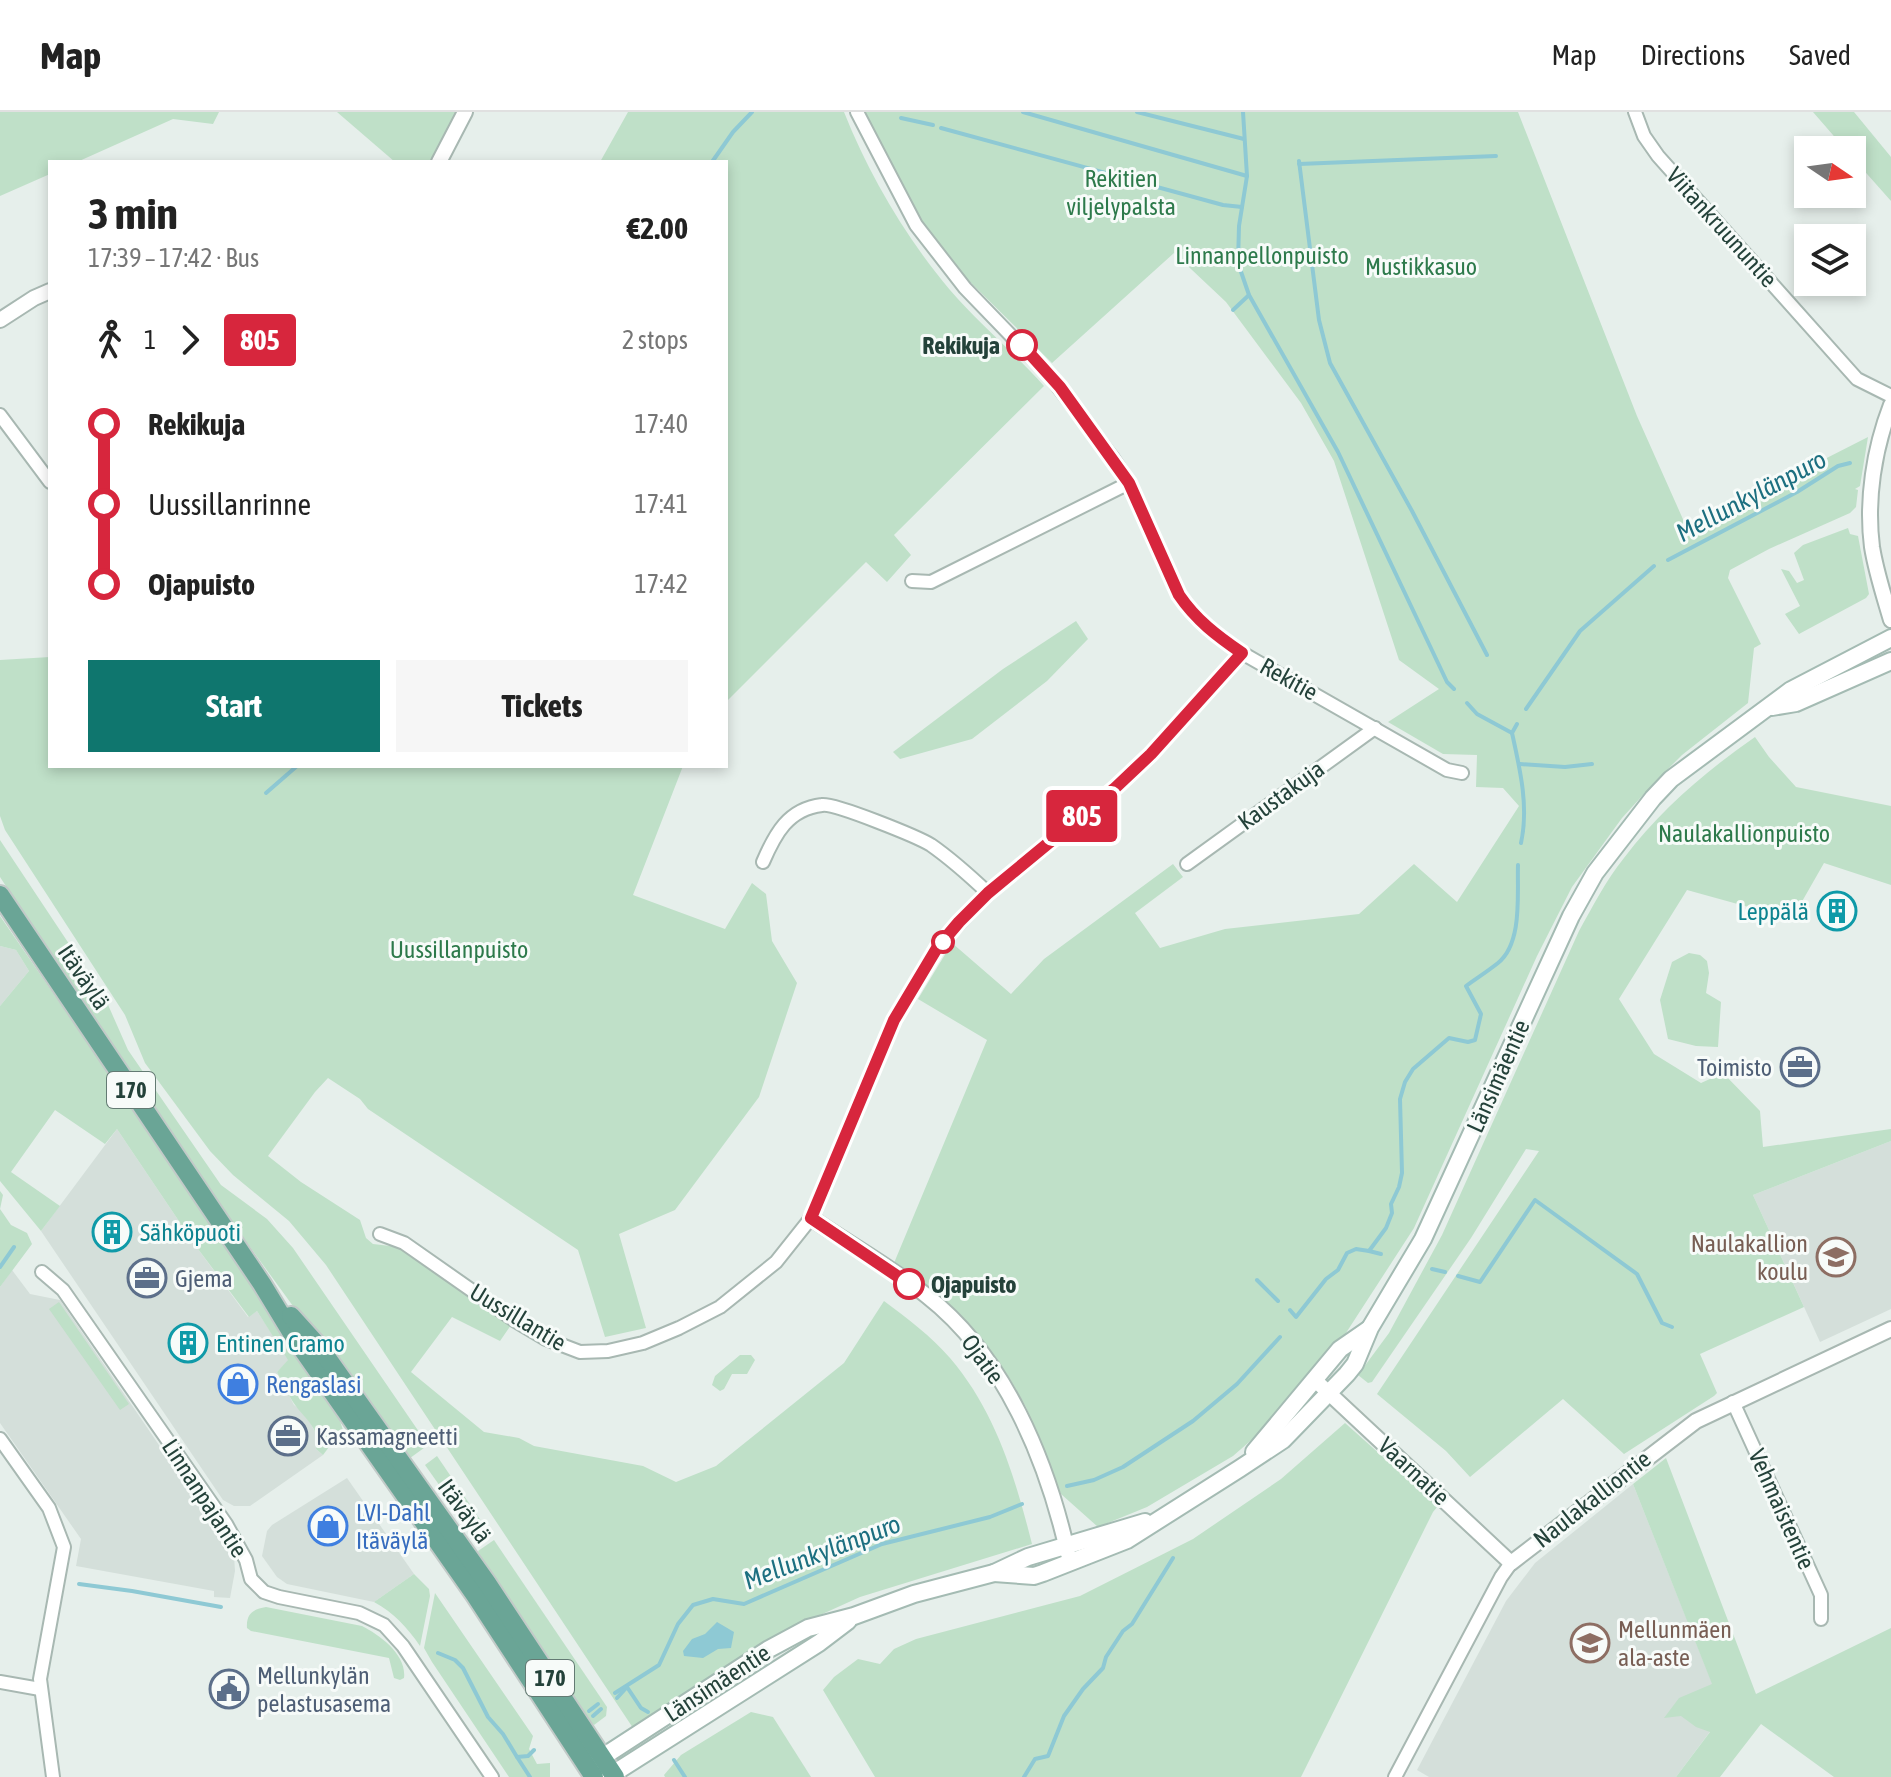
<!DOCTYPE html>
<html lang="en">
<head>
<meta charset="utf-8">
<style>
	body { margin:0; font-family:"Asap Condensed",sans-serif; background:#f6f6f6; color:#222; height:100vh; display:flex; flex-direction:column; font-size:30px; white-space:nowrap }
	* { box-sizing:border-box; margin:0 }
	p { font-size:26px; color:#767676 }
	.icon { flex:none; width:44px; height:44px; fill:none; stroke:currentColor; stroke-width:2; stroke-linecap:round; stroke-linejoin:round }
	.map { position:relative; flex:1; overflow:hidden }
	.details { position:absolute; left:48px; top:48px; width:680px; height:608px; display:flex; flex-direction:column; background:#fff; border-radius:0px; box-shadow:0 4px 12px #0003 }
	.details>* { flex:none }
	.badge { padding:0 16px; border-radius:6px; font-size:28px; line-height:52px }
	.needle { width:52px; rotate:103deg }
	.controls { position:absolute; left:1794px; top:24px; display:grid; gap:16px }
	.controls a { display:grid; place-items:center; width:72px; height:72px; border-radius:0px; background:#fff; box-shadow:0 4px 12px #0003; font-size:40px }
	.map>.badge { position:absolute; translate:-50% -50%; box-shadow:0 0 0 4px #fff }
	.legs { display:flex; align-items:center; gap:12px; height:88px; padding:0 40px; font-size:26px }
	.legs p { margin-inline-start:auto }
	.overview { display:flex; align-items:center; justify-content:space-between; height:136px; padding:0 40px }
	h1 { font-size:44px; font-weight:700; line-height:60px }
	.button { display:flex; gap:16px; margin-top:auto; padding:16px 40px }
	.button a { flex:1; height:92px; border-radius:0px; background:#0f766e; color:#fff; font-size:32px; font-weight:700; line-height:92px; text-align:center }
	.button a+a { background:#f6f6f6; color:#222 }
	ul { padding:0 40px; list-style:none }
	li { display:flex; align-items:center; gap:28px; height:80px; font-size:30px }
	li i { display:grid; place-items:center; width:12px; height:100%; margin:0 10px; background:currentColor }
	li i::after { content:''; width:20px; height:20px; margin:-10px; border:6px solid; border-radius:50%; background:#fff }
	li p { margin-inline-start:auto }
	li:first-child i { background:linear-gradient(#0000 50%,currentColor 0) }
	li:last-child i { background:linear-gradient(currentColor 50%,#0000 0) }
	header { display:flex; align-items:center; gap:48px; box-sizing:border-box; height:112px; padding:0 40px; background:#fff; border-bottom:2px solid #e0e0e0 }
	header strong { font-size:38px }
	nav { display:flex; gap:44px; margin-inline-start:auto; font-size:28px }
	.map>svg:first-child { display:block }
	.built { fill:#d4dfda }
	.green { fill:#bfe0c8 }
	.water { fill:#8ec9d4 }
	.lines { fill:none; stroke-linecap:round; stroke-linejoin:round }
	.stream { stroke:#8ec9d4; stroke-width:4 }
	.minor-casing { stroke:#a8b8b2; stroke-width:16 }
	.tertiary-casing { stroke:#a8b8b2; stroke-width:18 }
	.secondary-casing { stroke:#a4bbb3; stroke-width:20 }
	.primary-casing { stroke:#c2cac8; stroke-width:22 }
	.minor { stroke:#fff; stroke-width:12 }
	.tertiary { stroke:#fff; stroke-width:14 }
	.secondary { stroke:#fff; stroke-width:16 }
	.primary { stroke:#6aa596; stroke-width:18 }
	.line-1-casing { stroke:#fff; stroke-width:18 }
	.line-1 { stroke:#d7263d; stroke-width:12 }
	.stop-1-dot { fill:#fff; stroke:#d7263d; stroke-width:4 }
	.labels { text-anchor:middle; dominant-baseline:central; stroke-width:6; stroke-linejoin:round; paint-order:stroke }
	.shield { fill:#f7fbf9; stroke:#637a73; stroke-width:2 }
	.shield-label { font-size:22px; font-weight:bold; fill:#24423a }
	.park-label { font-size:24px; fill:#2d7a4b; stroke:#f7fbf9 }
	.street-label { font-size:24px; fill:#24423a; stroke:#f7fbf9 }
	.stop-label { font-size:24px; font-weight:bold; fill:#24423a; stroke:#f7fbf9; text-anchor:end }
	.culture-label { font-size:24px; fill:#0d838f; stroke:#f7fbf9; text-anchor:start }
	.service-label { font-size:24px; fill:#4e5e75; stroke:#f7fbf9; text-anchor:start }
	.education-label { font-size:24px; fill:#785e54; stroke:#f7fbf9; text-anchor:end }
	.shop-label { font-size:24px; fill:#366cbe; stroke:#f7fbf9; text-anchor:start }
	.water-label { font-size:26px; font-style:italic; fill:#1c6f80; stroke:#f7fbf9 }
</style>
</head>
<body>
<header>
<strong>Map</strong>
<nav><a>Map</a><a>Directions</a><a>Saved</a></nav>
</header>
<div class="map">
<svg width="1891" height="1665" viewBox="0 0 1891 1665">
	<rect width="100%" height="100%" fill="#e6efeb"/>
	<!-- built -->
	<g class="built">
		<polygon points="0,834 16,838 29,859 0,894"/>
		<polygon points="117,1017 195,1133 248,1205 257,1199 289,1248 277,1260 294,1293 306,1302 317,1324 316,1337 323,1343 250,1394 234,1394 223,1388 41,1119"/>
		<polygon points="1891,1029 1891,1197 1820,1230 1753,1083"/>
		<polygon points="12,1158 30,1182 60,1188 234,1443 235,1459 230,1486 214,1485 214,1479 76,1454 81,1427 0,1311 0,1175"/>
		<polygon points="347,1366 414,1462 374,1490 287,1472 277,1465 262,1444 267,1419 272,1413"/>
		<polygon points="1633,1372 1724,1601 1676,1665 1429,1665 1417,1658 1506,1489 1535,1451"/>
	</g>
	<!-- green -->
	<g class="green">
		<polygon points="0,0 219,0 213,12 173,7 77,50 50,50 50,62 0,84"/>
		<polygon points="337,0 458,0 430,50 395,50"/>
		<path d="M628,0H844C869,63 906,126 950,178C979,212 1015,241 1044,274L894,423L911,443L887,470L866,450L726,590V50H600Z"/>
		<polygon points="865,0 1518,0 1637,304 1690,423 1809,355 1868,325 1860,374 1855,377 1858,378 1856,395 1850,401 1769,437 1730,458 1728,466 1761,532 1754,536 1748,591 1682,643 1652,673 1622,706 1572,775 1537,844 1414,1116 1333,1241 1272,1310 1233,1344 1147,1395 1098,1415 1061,1382 1026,1295 1007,1262 984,1230 941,1185 894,1151 987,928 918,887 952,831 1011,882 1044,847 1173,752 1183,765 1135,801 1160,836 1225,817 1359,802 1414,752 1457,790 1519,694 1503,676 1476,675 1477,643 1443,642 1388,610 1439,577 1399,548 1334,349 1301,291 1226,190 1174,141 1052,251 959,159 920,110"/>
		<polygon points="1813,0 1854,0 1891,45 1891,89 1852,45 1852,38 1846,38"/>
		<polygon points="1848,416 1850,422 1858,424 1869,482 1866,486 1799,522 1785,502 1800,494 1781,457 1789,459 1797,471 1804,468 1794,441 1803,433"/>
		<polygon points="1076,509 1088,527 1047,569 972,627 900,647 893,640 1003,557"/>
		<path d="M50,545V654H683L633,783L725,817L752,771L766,782L772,829L797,871L759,985L675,1098L619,1122L646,1216L605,1225L578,1138L368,997L360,987L328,966L315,980L268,1044L301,1070L360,1108L366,1126L373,1132L399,1135L511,1213L500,1229L452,1205L411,1260L484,1320L519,1326L534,1334L643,1354L676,1370L716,1354L844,1251L884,1189C907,1206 931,1224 950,1246C996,1300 1015,1365 1032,1432L860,1485L807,1509L633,1616L326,1153L289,1109L233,1063L210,1039L145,951L125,903L5,718L0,704V548Z"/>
		<path d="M1755,625L1769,645L1796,675L1891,694V773L1824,751L1792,807L1687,778L1619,887L1654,942L1701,971L1723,961L1760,999L1763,1035L1891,1017V1029L1753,1083L1804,1195L1700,1242L1717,1281L1714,1284L1624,1342L1563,1287L1470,1365L1446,1339L1377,1282L1539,1039L1526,1037L1471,1126L1372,1270L1368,1271L1358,1263L1389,1221L1442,1123L1579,819C1593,794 1606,768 1624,746C1660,698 1706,659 1755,625Z"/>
		<polygon points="0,728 105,886 128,938 221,1073 267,1107 293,1136 428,1333 406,1349 212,1083 36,820 0,765"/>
		<path d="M0,804L268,1193L338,1303L343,1318L342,1324L338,1323L323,1343L316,1337C321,1315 303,1306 293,1290C287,1281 282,1270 277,1260L288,1248L257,1199L249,1205L195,1133L117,1017L105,1032L55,998L11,1060L60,1094L41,1119L0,1069V894L29,859L16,838L0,834Z"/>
		<polygon points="1689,841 1700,843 1707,849 1709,861 1706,881 1721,890 1718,935 1696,934 1668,927 1660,888 1672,850"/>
		<polygon points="0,1079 3,1083 0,1097 11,1113 27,1121 32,1132 0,1175"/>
		<polygon points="59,1190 129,1292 120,1298 49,1197"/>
		<polygon points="740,1243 751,1243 755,1248 747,1262 732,1262 724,1277 720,1279 712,1273 715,1264"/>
		<polygon points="1345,1311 1438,1394 1433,1400 1301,1665 875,1665 823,1578 834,1565 858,1547 880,1552 894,1537 916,1527 1080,1484 1193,1427 1281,1367"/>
		<polygon points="437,1344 490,1422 479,1429 425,1353"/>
		<polygon points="1666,1346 1756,1582 1891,1516 1891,1665 1834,1665 1761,1612 1720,1665 1676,1665 1710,1620 1696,1615 1681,1604 1664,1606 1679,1586 1712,1572 1633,1372"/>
		<polygon points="494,1428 607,1595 606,1604 594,1613 582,1601 494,1473 478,1439"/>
		<path d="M414,1462L429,1477L430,1484L420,1534C407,1515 394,1501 374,1490Z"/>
		<polygon points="435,1481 533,1624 529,1637 537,1652 550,1651 550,1665 509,1665 432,1550 424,1536"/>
		<path d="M266,1495L362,1514C380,1523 407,1543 404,1566L400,1568L394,1566L389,1546L251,1519L247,1516C246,1502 253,1497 266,1495Z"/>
		<polygon points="751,1600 773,1605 811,1665 665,1665 664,1663 681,1643"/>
	</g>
	<!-- water -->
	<polygon class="water" points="717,1510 734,1520 731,1536 718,1537 703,1546 684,1544 683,1539 692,1527 705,1522"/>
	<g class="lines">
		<!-- stream -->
		<g class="stream">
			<polyline points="1023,0 1247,64"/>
			<polyline points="1137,0 1244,27"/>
			<polyline points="1243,0 1247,64 1239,114 1238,151 1249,183 1338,340 1447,570 1454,577"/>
			<polyline points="901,6 933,13"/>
			<polyline points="941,16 1223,93 1242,95"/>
			<polyline points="1299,49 1319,208 1330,251 1412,399 1487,543"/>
			<polyline points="712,50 733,20 752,0"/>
			<polyline points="1299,52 1496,44"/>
			<polyline points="1233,198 1249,183"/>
			<polyline points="1668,448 1797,380 1838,354 1850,351"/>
			<polyline points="1467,591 1477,602 1512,621"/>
			<polyline points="1526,597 1580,519 1654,454"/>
			<path d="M1517,612L1512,621C1520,657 1529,695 1521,731"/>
			<polyline points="1520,652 1565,655 1592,652"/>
			<polyline points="266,681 297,654"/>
			<polyline points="1369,1139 1381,1142"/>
			<polyline points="0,1155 14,1135"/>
			<polyline points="1432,1157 1445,1160"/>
			<polyline points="1458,1164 1480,1170 1535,1088 1637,1162 1662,1211 1672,1215"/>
			<polyline points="1257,1168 1278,1189"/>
			<path d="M1290,1198L1296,1205L1326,1167L1338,1158L1347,1141L1356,1137L1369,1139L1386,1116L1392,1101L1391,1092L1399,1075L1402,1061L1400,987L1405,970L1413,957L1449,926L1468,930L1475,928L1481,902L1466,874C1477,866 1488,859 1498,851C1523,831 1517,781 1518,753"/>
			<polyline points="1067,1374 1094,1368 1123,1355 1193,1309 1237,1272 1280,1225"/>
			<polyline points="79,1472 132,1479 221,1495"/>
			<polyline points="438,1541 455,1548 463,1556 488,1605 503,1622 517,1645 528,1644 534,1638"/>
			<polyline points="615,1581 659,1553 678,1512 693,1493 713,1487 744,1492 882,1432 990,1405 1022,1392"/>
			<polyline points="617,1586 627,1575 641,1596 648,1600"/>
			<polyline points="589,1599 598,1592"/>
			<polyline points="593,1604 601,1597"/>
			<polyline points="517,1645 530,1665"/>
			<polyline points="674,1648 685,1665"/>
			<polyline points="1024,1665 1035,1647 1048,1644 1064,1604 1083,1577 1103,1556 1106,1545 1123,1519 1132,1512 1173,1446"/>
		</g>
		<!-- minor casing -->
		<g class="minor-casing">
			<g id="minor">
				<path d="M857,0L916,113L965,176L1049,263L1112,345L1129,371L1179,483C1196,508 1217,524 1242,541L1447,658L1462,661"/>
				<polyline points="1635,0 1644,24 1658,44 1848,257 1857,267 1891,284"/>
				<polyline points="0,303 50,370"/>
				<polyline points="912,469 931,470 1129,371"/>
				<path d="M763,750C775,722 788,697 822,693C835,691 918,725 931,733C951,747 970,764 988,781"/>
				<polyline points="1187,752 1375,616"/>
				<polyline points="380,1122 404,1131 514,1208 546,1227 580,1240 608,1239 643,1231 679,1216 720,1195 776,1150 811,1106 894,908 933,842 946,825 988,781 1114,677 1151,642 1242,541"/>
				<polyline points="42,1160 63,1178 226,1412 246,1448 251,1467 264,1480 279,1485 359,1501 384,1513 403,1534 492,1665"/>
				<polyline points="1733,1290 1821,1483 1821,1507"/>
				<polyline points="0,1327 49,1396 64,1435 40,1567 53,1665"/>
				<polyline points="0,1570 40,1577"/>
				<polyline points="1395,1665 1501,1465 1511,1451"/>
			</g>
		</g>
		<!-- tertiary casing -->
		<g class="tertiary-casing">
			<g id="tertiary">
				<polyline points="439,50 465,0"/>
				<polyline points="0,208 34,186 50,179"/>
				<path d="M1891,293C1874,337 1866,388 1872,435C1876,460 1884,484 1891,508"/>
				<path d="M811,1106C849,1132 891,1155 927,1184C1005,1245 1047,1349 1068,1442"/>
				<polyline points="1316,1269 1511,1451 1696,1309 1891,1217"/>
			</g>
		</g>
		<!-- secondary casing -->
		<g class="secondary-casing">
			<g id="secondary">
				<polyline points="1772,595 1796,591 1891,549"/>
				<polyline points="1254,1340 1340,1237 1369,1217"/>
				<polyline points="994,1461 1034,1464 1043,1461 1127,1428 1239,1357 1283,1328 1347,1262 1355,1252 1370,1216 1423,1127 1571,804 1595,761 1653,686 1671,667 1791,578 1891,526"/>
				<polyline points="592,1652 769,1537 808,1516 854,1504 914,1482 994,1461 1028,1445 1145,1410"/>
				<polyline points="608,1665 819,1531 848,1509"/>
			</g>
		</g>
		<!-- primary casing -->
		<g class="primary-casing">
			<g id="primary">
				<polyline points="0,783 262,1172 296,1228 475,1483 594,1665"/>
				<polyline points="291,1204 320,1236 487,1471 615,1665"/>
			</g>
		</g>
		<!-- minor -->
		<use href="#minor" class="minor"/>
		<!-- tertiary -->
		<use href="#tertiary" class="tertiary"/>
		<!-- secondary -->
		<use href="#secondary" class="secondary"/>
		<!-- primary -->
		<use href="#primary" class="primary"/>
	</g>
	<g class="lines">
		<!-- line-1 casing -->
		<g class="line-1-casing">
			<path id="line-1" d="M909,1172L811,1106L894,908L937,836L959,810L988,781L1114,677L1151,642L1242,541C1217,524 1196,508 1179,483L1129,371L1060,275L1022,233"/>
		</g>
		<!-- line-1 -->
		<use href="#line-1" class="line-1"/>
	</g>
	<!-- icons -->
	<defs>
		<g id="building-ring" transform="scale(2)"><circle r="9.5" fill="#f7fbf9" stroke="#0f9aa8" stroke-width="1.5"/><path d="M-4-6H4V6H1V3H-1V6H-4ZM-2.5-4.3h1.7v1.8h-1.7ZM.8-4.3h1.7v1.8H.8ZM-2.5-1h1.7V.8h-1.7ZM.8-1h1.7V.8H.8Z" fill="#0f9aa8"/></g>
		<g id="office-ring" transform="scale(2)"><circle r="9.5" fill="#f7fbf9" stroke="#5c6f8a" stroke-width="1.5"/><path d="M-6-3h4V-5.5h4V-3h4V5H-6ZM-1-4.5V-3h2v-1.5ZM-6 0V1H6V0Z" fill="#5c6f8a"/></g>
		<g id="school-ring" transform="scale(2)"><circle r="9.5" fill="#f7fbf9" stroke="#8d6e63" stroke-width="1.5"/><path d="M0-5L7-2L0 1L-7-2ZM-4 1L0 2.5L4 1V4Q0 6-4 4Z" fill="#8d6e63"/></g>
		<g id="shop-ring" transform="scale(2)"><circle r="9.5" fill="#f7fbf9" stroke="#3f7fe0" stroke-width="1.5"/><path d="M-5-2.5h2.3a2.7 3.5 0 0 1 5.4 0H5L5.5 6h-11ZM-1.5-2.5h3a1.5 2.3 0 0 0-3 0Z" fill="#3f7fe0"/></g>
		<g id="civic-ring" transform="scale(2)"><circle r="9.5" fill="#f7fbf9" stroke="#5c6f8a" stroke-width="1.5"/><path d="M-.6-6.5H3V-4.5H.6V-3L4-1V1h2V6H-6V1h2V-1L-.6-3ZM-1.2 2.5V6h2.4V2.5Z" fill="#5c6f8a"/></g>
	</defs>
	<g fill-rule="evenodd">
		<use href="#building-ring" x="1837" y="799"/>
		<use href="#office-ring" x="1800" y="955"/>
		<use href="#building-ring" x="112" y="1120"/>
		<use href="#school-ring" x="1836" y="1145"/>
		<use href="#office-ring" x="147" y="1166"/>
		<use href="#building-ring" x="188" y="1231"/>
		<use href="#shop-ring" x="238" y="1272"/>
		<use href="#office-ring" x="288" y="1324"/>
		<use href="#shop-ring" x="328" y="1414"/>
		<use href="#school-ring" x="1590" y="1531"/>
		<use href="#civic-ring" x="229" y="1577"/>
	</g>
	<!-- markers -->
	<g class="stop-1-dot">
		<circle cx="1022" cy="233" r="14"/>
		<circle cx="943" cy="830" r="10"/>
		<circle cx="909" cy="1172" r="14"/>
	</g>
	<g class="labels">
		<!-- shield labels -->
		<g class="shield">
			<rect x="107" y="960" width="48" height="36" rx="6"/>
			<rect x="526" y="1548" width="48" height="36" rx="6"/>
		</g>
		<g class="shield-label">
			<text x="131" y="978">170</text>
			<text x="550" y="1566">170</text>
		</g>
		<!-- park labels -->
		<g class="park-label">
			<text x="1121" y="66">Rekitien<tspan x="1121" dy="28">viljelypalsta</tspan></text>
			<text x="1262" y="143">Linnanpellonpuisto</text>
			<text x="1421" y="154">Mustikkasuo</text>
			<text x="1744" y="721">Naulakallionpuisto</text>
			<text x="459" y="837">Uussillanpuisto</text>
		</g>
		<!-- street labels -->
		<g class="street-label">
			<text transform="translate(1722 115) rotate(48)">Viitankruununtie</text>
			<text transform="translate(1289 567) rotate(29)">Rekitie</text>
			<text transform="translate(1281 683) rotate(-36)">Kaustakuja</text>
			<text transform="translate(84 865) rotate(56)">Itäväylä</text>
			<text transform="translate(1498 964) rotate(-66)">Länsimäentie</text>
			<text transform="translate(518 1205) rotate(31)">Uussillantie</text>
			<text transform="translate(983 1247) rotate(54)">Ojatie</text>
			<text transform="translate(1414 1359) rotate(43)">Vaarnatie</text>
			<text transform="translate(205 1386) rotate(57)">Linnanpajantie</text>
			<text transform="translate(1592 1387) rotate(-38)">Naulakalliontie</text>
			<text transform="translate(1782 1397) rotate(66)">Vehmaistentie</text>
			<text transform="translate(465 1399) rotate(54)">Itäväylä</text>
			<text transform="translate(717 1571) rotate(-33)">Länsimäentie</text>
		</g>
		<!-- stop labels -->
		<g class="stop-label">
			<text x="1000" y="233">Rekikuja</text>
			<text x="931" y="1172" text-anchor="start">Ojapuisto</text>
		</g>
		<!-- culture labels -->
		<g class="culture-label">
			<text x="1809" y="799" text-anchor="end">Leppälä</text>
			<text x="140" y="1120">Sähköpuoti</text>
			<text x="216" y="1231">Entinen Cramo</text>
		</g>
		<!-- service labels -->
		<g class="service-label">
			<text x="1772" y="955" text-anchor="end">Toimisto</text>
			<text x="175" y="1166">Gjema</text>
			<text x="316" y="1324">Kassamagneetti</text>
			<text x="257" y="1563">Mellunkylän<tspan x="257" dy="28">pelastusasema</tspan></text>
		</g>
		<!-- education labels -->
		<g class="education-label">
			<text x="1808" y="1131">Naulakallion<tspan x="1808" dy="28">koulu</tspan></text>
			<text x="1618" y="1517" text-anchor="start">Mellunmäen<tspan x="1618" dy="28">ala-aste</tspan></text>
		</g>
		<!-- shop labels -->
		<g class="shop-label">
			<text x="266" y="1272">Rengaslasi</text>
			<text x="356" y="1400">LVI-Dahl<tspan x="356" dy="28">Itäväylä</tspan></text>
		</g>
		<!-- water labels -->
		<g class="water-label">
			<text transform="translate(1751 384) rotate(-28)">Mellunkylänpuro</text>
			<text transform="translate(822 1440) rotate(-21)">Mellunkylänpuro</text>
		</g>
	</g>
</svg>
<div class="controls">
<a><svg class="needle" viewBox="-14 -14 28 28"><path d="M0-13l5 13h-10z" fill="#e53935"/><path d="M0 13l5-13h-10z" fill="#767676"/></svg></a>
<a><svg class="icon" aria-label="layers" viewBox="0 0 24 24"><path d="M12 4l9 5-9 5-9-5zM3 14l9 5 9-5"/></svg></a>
</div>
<b class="badge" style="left:1082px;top:704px;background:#d7263d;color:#fff">805</b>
<section class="details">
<div class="overview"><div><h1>3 min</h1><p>17:39 – 17:42 · Bus</p></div><b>€2.00</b></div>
<div class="legs"><svg class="icon" aria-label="walk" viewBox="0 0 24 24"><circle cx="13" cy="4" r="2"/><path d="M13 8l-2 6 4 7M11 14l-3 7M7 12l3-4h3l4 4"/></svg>1<svg class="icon" aria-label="forward" viewBox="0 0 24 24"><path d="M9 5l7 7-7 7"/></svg><b class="badge" style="background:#d7263d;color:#fff">805</b><p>2 stops</p></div>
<ul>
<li><i style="color:#d7263d"></i><b>Rekikuja</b><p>17:40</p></li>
<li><i style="color:#d7263d"></i><span>Uussillanrinne</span><p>17:41</p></li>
<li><i style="color:#d7263d"></i><b>Ojapuisto</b><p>17:42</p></li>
</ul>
<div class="button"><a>Start</a><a>Tickets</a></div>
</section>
</div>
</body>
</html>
